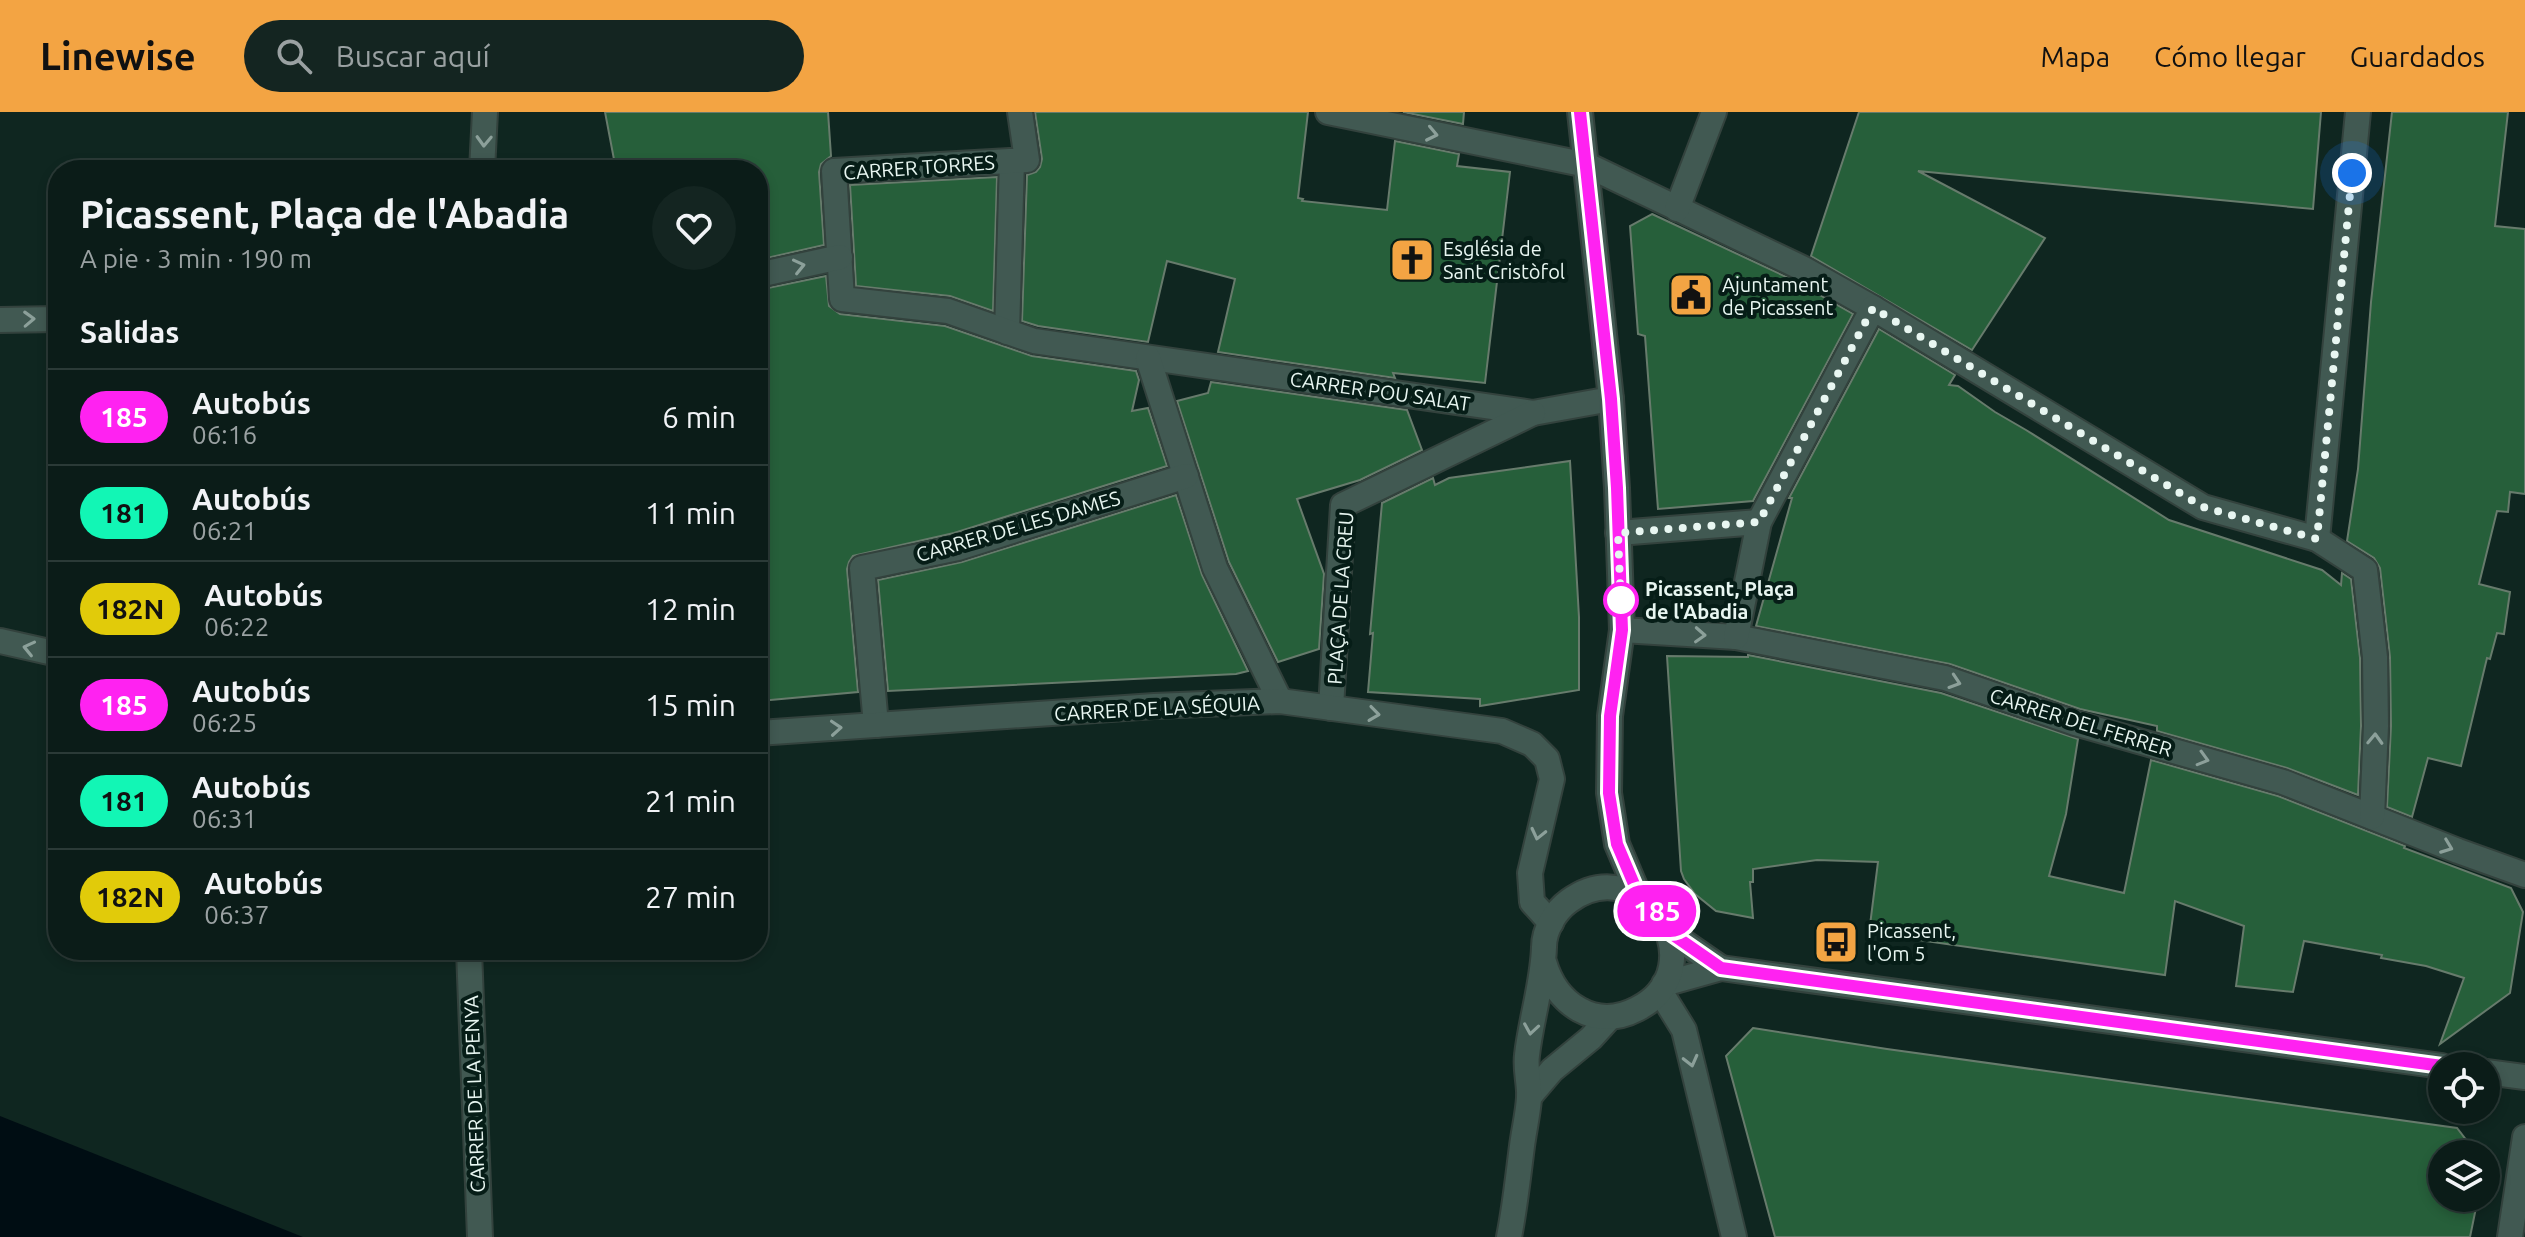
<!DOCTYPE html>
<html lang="es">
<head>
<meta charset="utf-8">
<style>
	body { margin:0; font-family:Ubuntu,sans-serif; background:#142521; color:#f1f3f6; height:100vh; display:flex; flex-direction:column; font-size:30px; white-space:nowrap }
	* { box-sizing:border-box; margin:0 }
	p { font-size:26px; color:#9aa1a2 }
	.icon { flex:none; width:44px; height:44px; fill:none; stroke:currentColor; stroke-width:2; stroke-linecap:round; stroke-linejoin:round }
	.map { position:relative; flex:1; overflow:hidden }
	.side { position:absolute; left:48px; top:48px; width:720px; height:800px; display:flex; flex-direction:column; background:#0b1c18; border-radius:32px; box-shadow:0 4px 12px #0003,0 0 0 2px #2b3a37 }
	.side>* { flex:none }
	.badge { padding:0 16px; border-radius:26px; font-size:28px; line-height:52px }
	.tools { position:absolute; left:2428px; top:940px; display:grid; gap:16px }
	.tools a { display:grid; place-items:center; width:72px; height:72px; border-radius:50%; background:#0b1c18; box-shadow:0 4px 12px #0003,0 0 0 2px #2b3a37; font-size:40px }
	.you { position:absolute; width:40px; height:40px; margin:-20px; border:6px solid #fff; border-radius:50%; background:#1a73e8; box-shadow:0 0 0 12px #1a73e833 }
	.map>.badge { position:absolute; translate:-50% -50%; box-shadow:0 0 0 4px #fff }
	h2 { padding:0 32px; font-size:30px; line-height:72px }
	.round { display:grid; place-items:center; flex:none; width:84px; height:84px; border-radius:42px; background:#142521 }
	.overview { display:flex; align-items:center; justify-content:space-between; height:136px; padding:0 32px }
	h1 { font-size:38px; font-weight:700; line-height:60px }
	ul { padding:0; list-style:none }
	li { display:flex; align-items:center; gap:24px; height:96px; padding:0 32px; border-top:2px solid #2b3a37 }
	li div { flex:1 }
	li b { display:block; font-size:30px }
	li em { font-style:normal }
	li .badge { min-width:88px; font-weight:700; text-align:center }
	header { display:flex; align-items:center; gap:48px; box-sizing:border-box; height:112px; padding:0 40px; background:#f3a443; color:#111 }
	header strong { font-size:38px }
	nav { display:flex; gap:44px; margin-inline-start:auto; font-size:28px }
	.search { width:560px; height:72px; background:#142521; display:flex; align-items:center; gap:20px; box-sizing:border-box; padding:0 28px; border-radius:44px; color:#9aa1a2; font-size:30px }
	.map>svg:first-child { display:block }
	.water { fill:#000d13 }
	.building { fill:#265f3a; stroke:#677b6c; stroke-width:2 }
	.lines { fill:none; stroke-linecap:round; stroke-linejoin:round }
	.pedestrian-casing { stroke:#33423d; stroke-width:28 }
	.minor-casing { stroke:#33423d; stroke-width:28 }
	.tertiary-casing { stroke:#33423d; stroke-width:28 }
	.pedestrian { stroke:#415952; stroke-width:24 }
	.minor { stroke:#415952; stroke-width:24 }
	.tertiary { stroke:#415952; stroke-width:24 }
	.oneway { stroke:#8ca09a }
	.line-casing { stroke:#fff; stroke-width:18 }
	.line { stroke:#ff22f1; stroke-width:12 }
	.walk { stroke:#e8f6f1; stroke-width:8; stroke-dasharray:0 14.4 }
	.stop-dot { fill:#fff; stroke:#ff22f1; stroke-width:4 }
	.labels { text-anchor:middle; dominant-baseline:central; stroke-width:8; stroke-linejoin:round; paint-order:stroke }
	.street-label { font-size:20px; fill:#e8f6f1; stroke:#061d17 }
	.poi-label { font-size:20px; fill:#e8f6f1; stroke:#061d17; text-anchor:start }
	.stop-label { font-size:20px; font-weight:bold; fill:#e8f6f1; stroke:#061d17; text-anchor:start }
</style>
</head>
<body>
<header>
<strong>Linewise</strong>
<div class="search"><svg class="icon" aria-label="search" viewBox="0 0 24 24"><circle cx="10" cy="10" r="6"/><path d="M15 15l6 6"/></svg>Buscar aquí</div>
<nav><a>Mapa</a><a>Cómo llegar</a><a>Guardados</a></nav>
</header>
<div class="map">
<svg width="2525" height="1125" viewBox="0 0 2525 1125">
	<rect width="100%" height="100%" fill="#0f2620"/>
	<!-- water -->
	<polygon class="water" points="0,1004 303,1125 0,1125"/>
	<!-- building -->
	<g class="building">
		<polygon points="605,0 828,0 831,44 821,52 819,60 824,133 758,148 758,58 616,58"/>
		<polygon points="1035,0 1308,0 1298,86 1303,87 1302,89 1387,98 1395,29 1459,42 1457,54 1510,60 1485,271 1393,261 1395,266 1218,240 1235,167 1167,149 1148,230 1038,214 1022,209 1027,63 1036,60 1040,55 1042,47"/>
		<polygon points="1403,0 1464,0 1463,12"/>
		<polygon points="1859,0 2321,0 2313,97 1918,59 2045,126 1972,238 1811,144"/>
		<polygon points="2392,0 2508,0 2495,114 2525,117 2525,382 2510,380 2508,400 2497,399 2479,472 2510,480 2504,522 2497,521 2490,547 2487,546 2461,654 2428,646 2412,705 2387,695 2391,614 2390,545 2380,456 2374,446 2347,429 2358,357 2371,190"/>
		<polygon points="997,65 993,199 950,184 856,174 850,73"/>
		<polygon points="1652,102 1795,169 1853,202 1753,389 1658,397 1645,224 1638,222 1630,114"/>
		<polygon points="826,164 829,194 840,202 945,214 1032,244 1136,259 1139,268 1132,299 1148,296 1167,354 954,421 853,444 849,450 847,457 858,580 758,589 758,399 768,397 758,353 758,178"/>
		<polygon points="1879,217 1955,263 1949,273 1958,274 1995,300 2026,318 2169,408 2322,458 2341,473 2342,461 2351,467 2360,546 2361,614 2358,683 2287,656 2157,619 2157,614 2080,597 1950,552 1756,514 1792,386 1789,386"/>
		<polygon points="1211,270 1407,298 1422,338 1360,368 1297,387 1324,462 1319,537 1278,550 1229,450 1177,289 1208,281"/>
		<polygon points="1570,349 1579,505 1579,578 1480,594 1480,587 1368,580 1373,521 1370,522 1382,391 1433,366 1435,373 1449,366"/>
		<polygon points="1176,383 1202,463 1248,559 1236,562 888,579 878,468 962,450"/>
		<polygon points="1748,543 1941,581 2078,627 2066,702 2049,764 2124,781 2151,648 2278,684 2405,734 2404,736 2511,776 2523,800 2510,881 2440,932 2464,866 2426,854 2381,846 2382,843 2304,829 2293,880 2236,874 2244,814 2175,789 2165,863 1869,821 1878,750 1817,748 1753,757 1753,770 1750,770 1753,806 1716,799 1695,782 1684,767 1681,759 1667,544 1748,545"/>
		<polygon points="1753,916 1887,937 2457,1016 2477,1042 2442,1042 2442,1086 2478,1086 2470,1125 1775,1125 1726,944"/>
	</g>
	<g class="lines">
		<!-- pedestrian casing -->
		<g class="pedestrian-casing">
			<g id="pedestrian">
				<polyline points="1587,53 1802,156 1873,196"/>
				<polyline points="1677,97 1714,0"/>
				<polyline points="1007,220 1012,49"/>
			</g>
		</g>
		<!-- minor casing -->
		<g class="minor-casing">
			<g id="minor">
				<polyline points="1020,0 1027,48 834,59 842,187 948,199 1034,229 1533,301 1611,287"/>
				<polyline points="1328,0 1587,53"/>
				<polyline points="482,58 485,0"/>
				<polyline points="758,163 840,145"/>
				<polyline points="0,208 58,207"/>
				<polyline points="1148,246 1215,456 1280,589"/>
				<polyline points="1618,421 1759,410"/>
				<polyline points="2317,427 2358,0"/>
				<polyline points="1622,518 1736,525 1945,566 2075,611 2283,670 2458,739 2525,763"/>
				<polyline points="1736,525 1759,410 1873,196 2203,395 2317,427 2365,458 2375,545 2376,614 2372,705"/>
				<polyline points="1331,596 1343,393 1533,301"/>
				<polyline points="876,613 862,456 958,436 1186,364"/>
				<polyline points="469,838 480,1125"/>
				<polyline points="1660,879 1684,918 1734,1125"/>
				<polyline points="2510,1125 2525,1025"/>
			</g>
		</g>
		<!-- tertiary casing -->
		<g class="tertiary-casing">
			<g id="tertiary">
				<polyline points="1580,0 1611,287 1617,376 1622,518 1610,604 1609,681 1617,732 1639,784"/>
				<polyline points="0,529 58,542"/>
				<polyline points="758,621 1154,594 1280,589 1502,619 1532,632 1547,647 1552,667 1530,761 1532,790 1551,811"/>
				<polyline points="1669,820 1721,856"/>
				<polyline points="1664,872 1721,856 2442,954"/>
				<polyline points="2486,960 2525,965"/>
				<polyline points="1529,985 1552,958 1591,926 1610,905"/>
				<path d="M1509,1125C1515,1095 1518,1065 1522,1034C1524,1018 1528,1002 1529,986C1530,972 1525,958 1527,943C1531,907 1543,871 1544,835C1544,818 1555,799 1569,789C1643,735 1718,856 1637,897C1595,919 1556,892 1544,850"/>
			</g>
		</g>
		<!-- pedestrian -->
		<use href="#pedestrian" class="pedestrian"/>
		<!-- minor -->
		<use href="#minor" class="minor"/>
		<!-- tertiary -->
		<use href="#tertiary" class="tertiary"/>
	</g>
	<!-- one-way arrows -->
	<defs><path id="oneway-chevron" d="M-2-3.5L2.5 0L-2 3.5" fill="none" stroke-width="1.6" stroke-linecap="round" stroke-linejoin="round" transform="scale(2)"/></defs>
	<g class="oneway">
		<use href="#oneway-chevron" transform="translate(1432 22) rotate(12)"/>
		<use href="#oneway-chevron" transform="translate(484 29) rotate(92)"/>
		<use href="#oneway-chevron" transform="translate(799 154) rotate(-13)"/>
		<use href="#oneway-chevron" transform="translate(29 207) rotate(-2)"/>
		<use href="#oneway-chevron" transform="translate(1700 523) rotate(3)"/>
		<use href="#oneway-chevron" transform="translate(29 536) rotate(-167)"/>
		<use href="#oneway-chevron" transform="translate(1955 570) rotate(18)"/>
		<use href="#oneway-chevron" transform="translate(1374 602) rotate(8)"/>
		<use href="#oneway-chevron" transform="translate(836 616) rotate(-4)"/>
		<use href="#oneway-chevron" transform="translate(2375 627) rotate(-88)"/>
		<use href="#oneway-chevron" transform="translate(2203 647) rotate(16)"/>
		<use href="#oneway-chevron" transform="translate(1538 722) rotate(103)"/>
		<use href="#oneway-chevron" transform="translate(2447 735) rotate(21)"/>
		<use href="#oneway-chevron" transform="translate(1531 917) rotate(99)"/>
		<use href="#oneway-chevron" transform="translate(1691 949) rotate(76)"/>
	</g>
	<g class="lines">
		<!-- line casing -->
		<g class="line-casing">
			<polyline id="line" points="1580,0 1611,287 1617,376 1622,518 1610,604 1609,681 1617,732 1639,784 1652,793 1665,809 1669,820 1721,856 2442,954"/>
		</g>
		<!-- line -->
		<use href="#line" class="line"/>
		<!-- walk -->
		<polyline class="walk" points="1621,488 1621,494 1618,421 1759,410 1873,196 2203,395 2317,427 2352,61"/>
	</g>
	<!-- icons -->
	<defs>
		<g id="church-square" transform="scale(2.3)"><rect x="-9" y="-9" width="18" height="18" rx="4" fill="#f3a443" stroke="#061d17"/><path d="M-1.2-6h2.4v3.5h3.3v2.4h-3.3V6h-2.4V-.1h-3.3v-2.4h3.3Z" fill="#111"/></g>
		<g id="civic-square" transform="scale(2.3)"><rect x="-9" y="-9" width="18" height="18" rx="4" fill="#f3a443" stroke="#061d17"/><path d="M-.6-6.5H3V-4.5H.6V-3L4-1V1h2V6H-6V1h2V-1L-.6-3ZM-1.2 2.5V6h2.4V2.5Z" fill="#111"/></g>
		<g id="bus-square" transform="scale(2.3)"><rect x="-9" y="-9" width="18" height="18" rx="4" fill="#f3a443" stroke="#061d17"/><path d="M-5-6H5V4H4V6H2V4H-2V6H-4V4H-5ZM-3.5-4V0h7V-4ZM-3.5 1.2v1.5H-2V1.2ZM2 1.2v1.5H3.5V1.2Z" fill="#111"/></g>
	</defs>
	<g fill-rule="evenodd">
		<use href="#church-square" x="1412" y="148"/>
		<use href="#civic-square" x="1691" y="183"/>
		<use href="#bus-square" x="1836" y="830"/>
	</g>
	<!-- markers -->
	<circle class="stop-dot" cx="1621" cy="488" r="16"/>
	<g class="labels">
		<!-- street labels -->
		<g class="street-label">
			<text transform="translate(919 55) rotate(-4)">CARRER TORRES</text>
			<text transform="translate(1380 279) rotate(8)">CARRER POU SALAT</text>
			<text transform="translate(1018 414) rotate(-16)">CARRER DE LES DAMES</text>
			<text transform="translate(1340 486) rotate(-86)">PLAÇA DE LA CREU</text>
			<text transform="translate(1157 596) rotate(-3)">CARRER DE LA SÉQUIA</text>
			<text transform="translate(2081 610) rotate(17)">CARRER DEL FERRER</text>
			<text transform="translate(474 982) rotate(-92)">CARRER DE LA PENYA</text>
		</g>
		<!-- poi labels -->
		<g class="poi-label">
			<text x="1443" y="136">Església de<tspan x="1443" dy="23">Sant Cristòfol</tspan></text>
			<text x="1722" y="172">Ajuntament<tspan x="1722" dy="23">de Picassent</tspan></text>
			<text x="1867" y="818">Picassent,<tspan x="1867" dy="23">l'Om 5</tspan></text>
		</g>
		<!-- stop labels -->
		<g class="stop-label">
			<text x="1645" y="476">Picassent, Plaça<tspan x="1645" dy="23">de l'Abadia</tspan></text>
		</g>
	</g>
</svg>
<div class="tools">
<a><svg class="icon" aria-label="locate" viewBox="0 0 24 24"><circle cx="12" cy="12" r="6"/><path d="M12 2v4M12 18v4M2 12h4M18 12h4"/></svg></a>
<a><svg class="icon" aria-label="layers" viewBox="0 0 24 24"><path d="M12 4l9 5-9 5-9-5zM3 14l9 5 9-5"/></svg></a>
</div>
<div class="you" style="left:2352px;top:61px"></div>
<b class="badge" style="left:1657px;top:799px;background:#ff22f1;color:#fff">185</b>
<section class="side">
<div class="overview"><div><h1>Picassent, Plaça de l'Abadia</h1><p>A pie · 3 min · 190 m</p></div><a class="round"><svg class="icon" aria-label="heart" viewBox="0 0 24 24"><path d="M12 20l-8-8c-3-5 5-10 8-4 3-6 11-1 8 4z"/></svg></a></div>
<h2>Salidas</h2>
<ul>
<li><span class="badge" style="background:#ff22f1;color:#fff">185</span><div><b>Autobús</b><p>06:16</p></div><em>6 min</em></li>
<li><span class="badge" style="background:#12f6b5;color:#111">181</span><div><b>Autobús</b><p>06:21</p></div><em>11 min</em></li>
<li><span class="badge" style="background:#e1cb0a;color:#111">182N</span><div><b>Autobús</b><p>06:22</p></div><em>12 min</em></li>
<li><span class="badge" style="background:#ff22f1;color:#fff">185</span><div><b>Autobús</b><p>06:25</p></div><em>15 min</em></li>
<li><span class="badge" style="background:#12f6b5;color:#111">181</span><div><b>Autobús</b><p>06:31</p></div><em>21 min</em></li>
<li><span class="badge" style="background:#e1cb0a;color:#111">182N</span><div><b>Autobús</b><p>06:37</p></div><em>27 min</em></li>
</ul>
</section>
</div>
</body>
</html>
